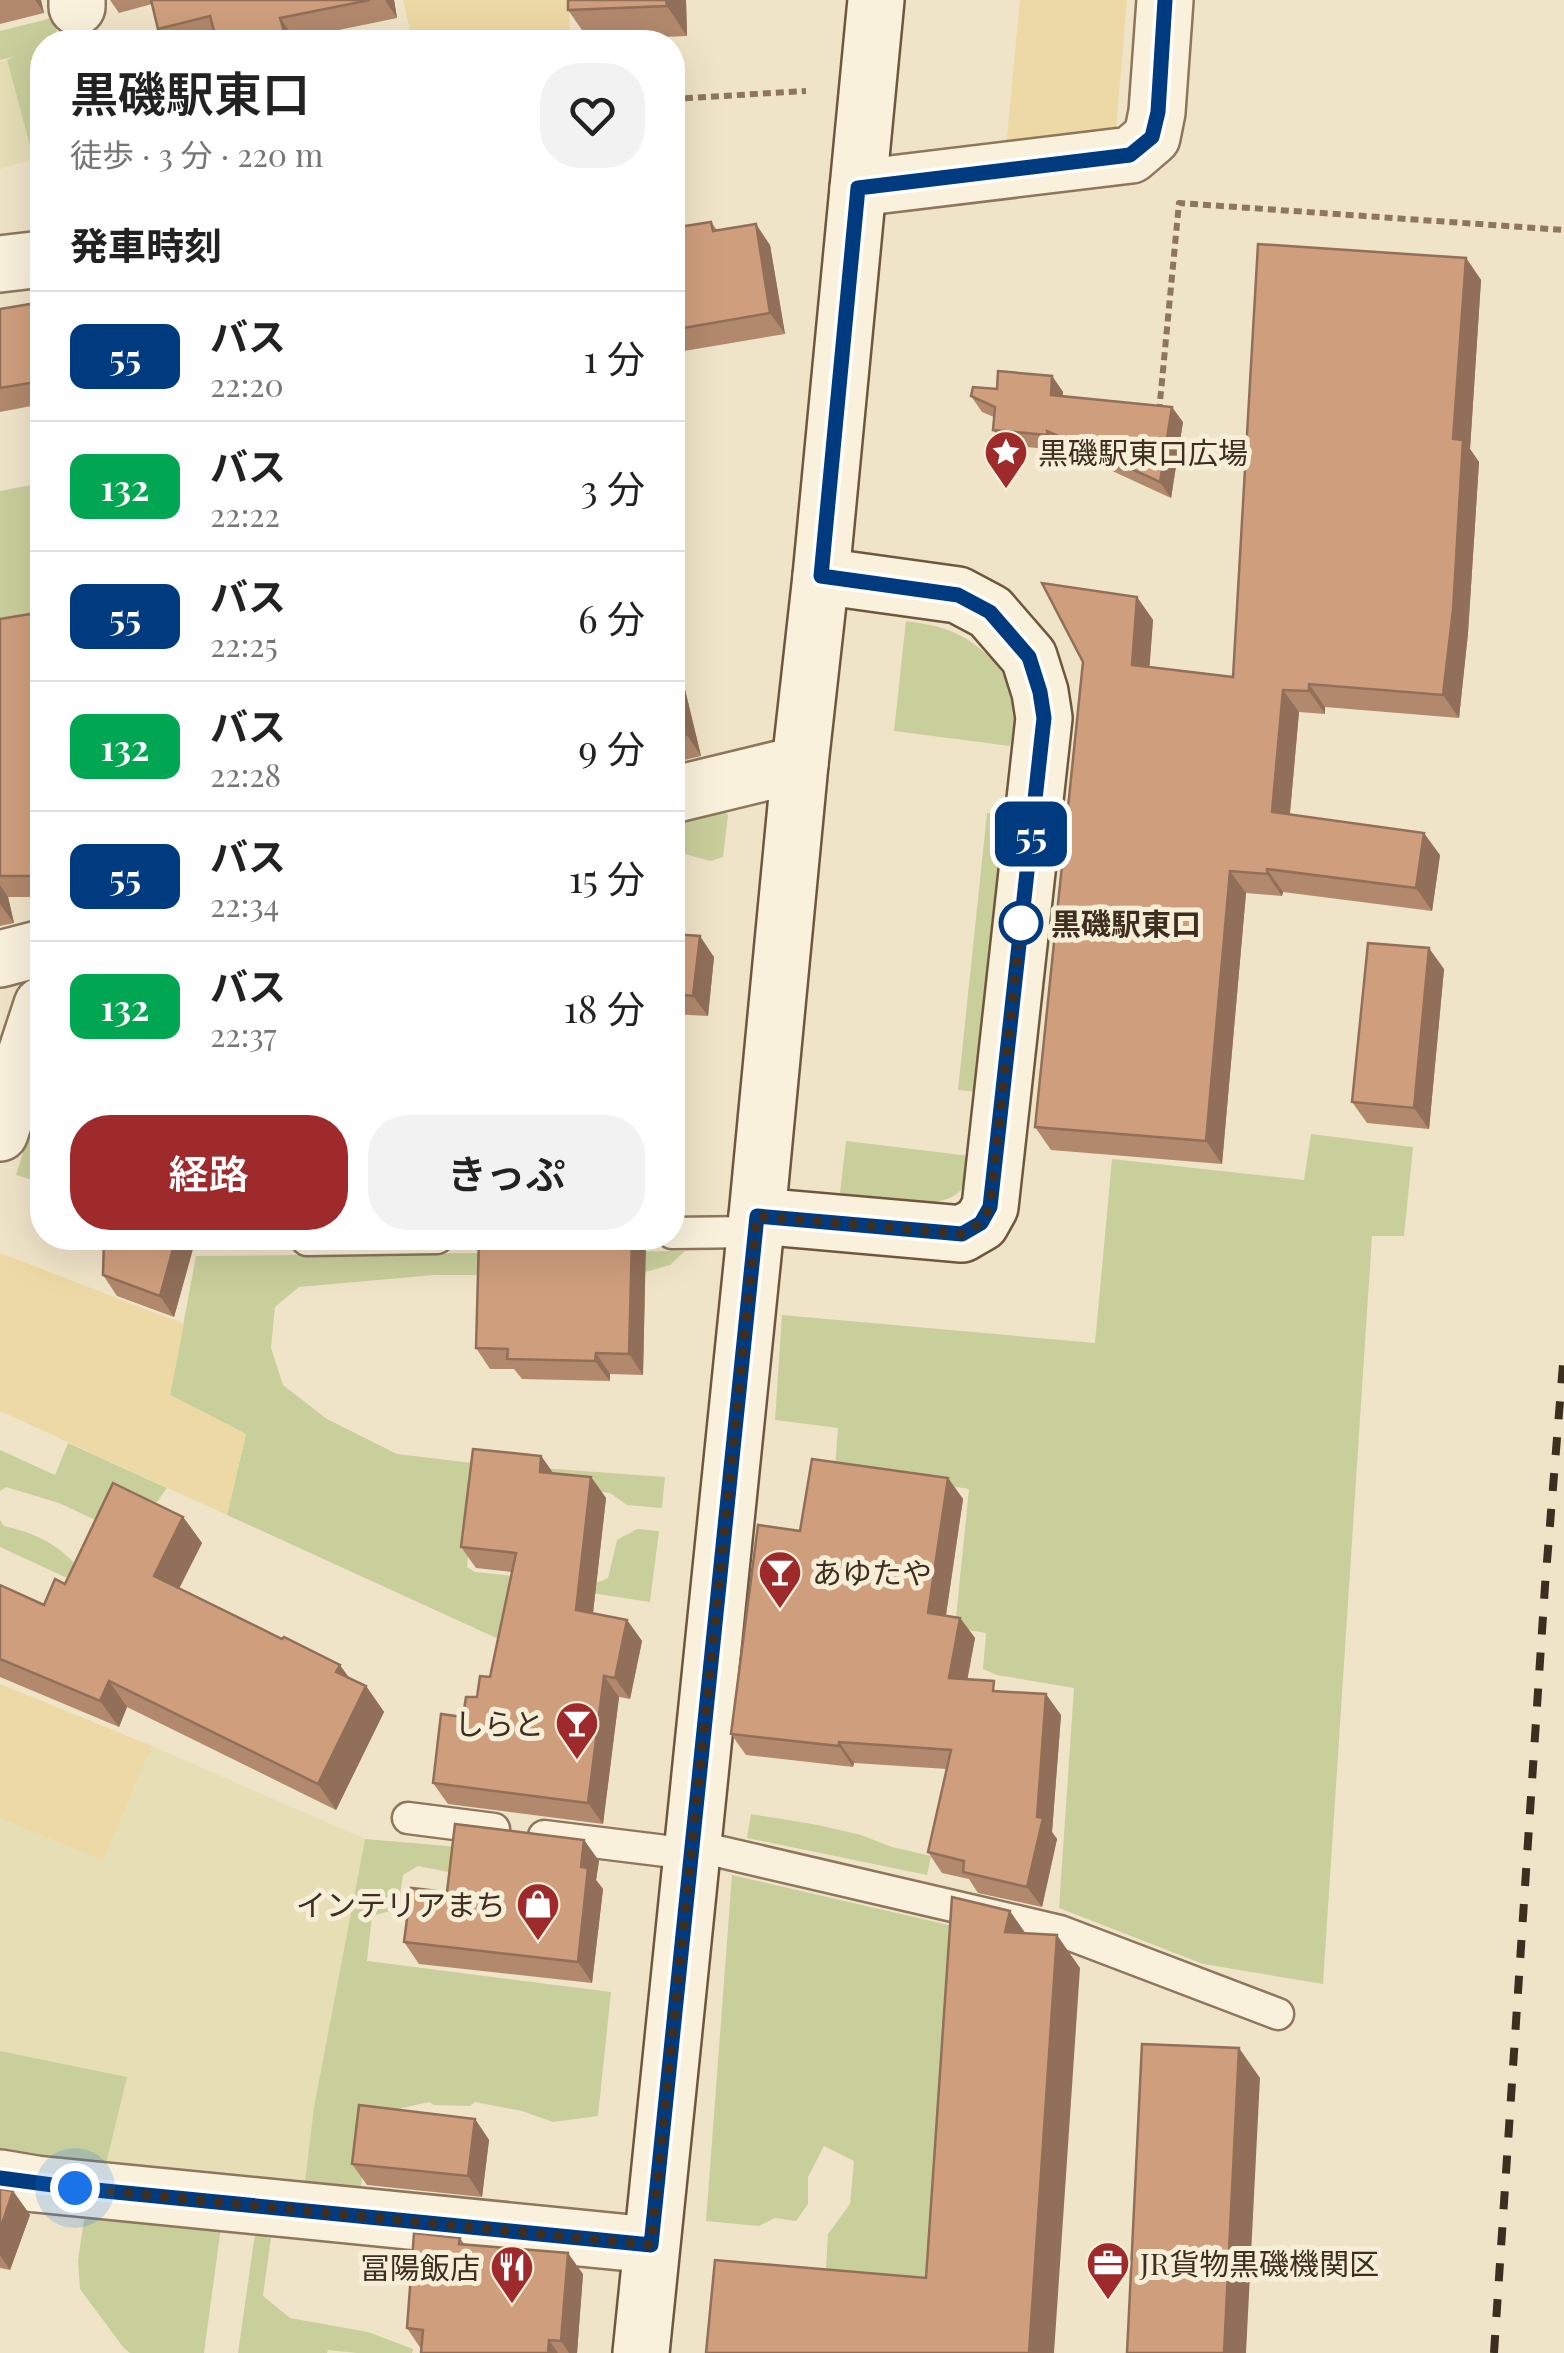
<!DOCTYPE html>
<html lang="ja">
<head>
<meta charset="utf-8">
<style>
	body { margin:0; font-family:"Playfair Display","Noto Sans JP",serif; background:#f2f2f2; color:#222; height:100vh; display:flex; flex-direction:column; font-size:38px; white-space:nowrap }
	* { box-sizing:border-box; margin:0 }
	p { font-size:32px; color:#767676 }
	.icon { flex:none; width:55px; height:55px; fill:none; stroke:currentColor; stroke-width:2; stroke-linecap:round; stroke-linejoin:round }
	.map { position:relative; flex:1; overflow:hidden }
	.panel { position:absolute; left:30px; top:30px; width:655px; height:1220px; display:flex; flex-direction:column; background:#fff; border-radius:40px; box-shadow:0 10px 40px #0002 }
	.panel>* { flex:none }
	.badge { padding:0 20px; border-radius:15px; font-size:35px; line-height:65px }
	.you { position:absolute; width:50px; height:50px; margin:-25px; border:8px solid #fff; border-radius:50%; background:#1a73e8; box-shadow:0 0 0 15px #1a73e833 }
	.map>.badge { position:absolute; translate:-50% -50%; box-shadow:0 0 0 5px #fff }
	h2 { padding:0 40px; font-size:38px; line-height:90px }
	.round { display:grid; place-items:center; flex:none; width:105px; height:105px; border-radius:40px; background:#f2f2f2 }
	.summary { display:flex; align-items:center; justify-content:space-between; height:170px; padding:0 40px }
	h1 { font-size:48px; font-weight:600; line-height:75px }
	.primary-button { display:flex; gap:20px; margin-top:auto; padding:20px 40px }
	.primary-button a { flex:1; height:115px; border-radius:40px; background:#9e2a2b; color:#fff; font-size:40px; font-weight:600; line-height:115px; text-align:center }
	.primary-button a+a { background:#f2f2f2; color:#222 }
	ul { padding:0; list-style:none }
	li { display:flex; align-items:center; gap:30px; height:130px; padding:0 40px; border-top:2px solid #e0e0e0 }
	li div { flex:1 }
	li b { display:block; font-size:38px }
	li em { font-style:normal }
	li .badge { min-width:110px; font-weight:700; text-align:center }
	.map>svg:first-child { display:block }
	.farmland { fill:#e6deb5 }
	.green { fill:#c9cf9b }
	.sand { fill:#ecd9a5 }
	.lines { fill:none; stroke-linecap:round; stroke-linejoin:round }
	.lane-casing { stroke:#8d765c; stroke-width:35 }
	.street-casing { stroke:#8d765c; stroke-width:60 }
	.secondary-casing { stroke:#6f573f; stroke-width:60 }
	.path { stroke:#8d765c; stroke-width:6; stroke-dasharray:8 5; stroke-linecap:butt }
	.lane { stroke:#faf1dc; stroke-width:30 }
	.street { stroke:#faf1dc; stroke-width:55 }
	.secondary { stroke:#faf1dc; stroke-width:55 }
	.rail { stroke:#3d2e20; stroke-width:8; stroke-dasharray:18 18; stroke-linecap:butt }
	.wall { fill:#b2896c }
	.shaded-wall { fill:#916f58 }
	.building { fill:#cf9f7d; stroke:#916f58; stroke-width:2.5 }
	.line-casing { stroke:#fff; stroke-width:22 }
	.line { stroke:#003b80; stroke-width:15 }
	.walk { stroke:#3d2e20; stroke-width:10; stroke-dasharray:0 18 }
	.stop-dot { fill:#fff; stroke:#003b80; stroke-width:5 }
	.labels { text-anchor:middle; dominant-baseline:central; stroke-width:10; stroke-linejoin:round; paint-order:stroke }
	.poi-label { font-size:30px; fill:#3d2e20; stroke:#f7eed8; text-anchor:start }
	.stop-label { font-size:30px; font-weight:bold; fill:#3d2e20; stroke:#f7eed8; text-anchor:start }
</style>
</head>
<body>
<div class="map">
<svg width="1564" height="2353" viewBox="0 0 1564 2353">
	<rect width="100%" height="100%" fill="#f0e4c8"/>
	<!-- farmland -->
	<g class="farmland">
		<polygon points="7,60 34,159 0,169 0,62"/>
		<polygon points="152,1746 365,1839 314,2107 304,2190 106,2164 127,2077 0,2051 0,1818 103,1861"/>
	</g>
	<!-- green -->
	<g class="green">
		<polygon points="56,17 57,42 42,42 42,69 38,72 30,91 42,141 42,190 7,60 14,57 0,60 0,31"/>
		<polygon points="42,483 42,612 0,618 0,491"/>
		<path d="M906,621C919,623 933,625 945,629C978,640 1011,671 1015,707C1017,719 1012,734 1010,746L894,731Z"/>
		<polygon points="710,801 728,815 723,857 711,861 677,852 673,846 672,811"/>
		<polygon points="987,813 1007,814 978,1092 958,1090"/>
		<polygon points="42,1093 42,1183 16,1175"/>
		<polygon points="1311,1134 1413,1147 1404,1236 1372,1236 1323,1984 1203,1964 1059,1908 1074,1688 997,1675 983,1669 986,1633 955,1628 969,1489 835,1468 838,1428 775,1420 782,1315 1095,1343 1112,1159 1304,1180"/>
		<path d="M846,1141L970,1156C968,1166 969,1179 963,1187C944,1217 869,1197 840,1193Z"/>
		<polygon points="685,1251 670,1265 635,1275 434,1275 299,1287 275,1307 271,1348 283,1385 327,1419 397,1454 472,1463 665,1477 662,1508 627,1505 610,1493 569,1488 477,1470 467,1567 475,1572 594,1584 608,1578 617,1540 637,1529 659,1531 650,1602 531,1584 505,1642 227,1515 246,1434 170,1395 196,1256"/>
		<polygon points="68,1443 167,1488 154,1506 104,1524 59,1503 6,1487 0,1491 0,1450 55,1475"/>
		<path d="M0,1520L4,1526C35,1533 62,1545 81,1572L78,1583L0,1547Z"/>
		<polygon points="751,1814 818,1825 861,1835 892,1847 931,1856 927,1875 747,1838"/>
		<polygon points="365,1839 544,1854 454,1873 418,1866 403,1875 398,1909 372,1916 367,1961 611,1992 598,2116 553,2122 522,2111 475,2102 470,2106 434,2105 429,2102 389,2111 367,2129 360,2197 304,2190 314,2107"/>
		<polygon points="732,1875 953,1926 930,2296 825,2285 828,2234 850,2204 854,2161 824,2146 808,2177 808,2204 796,2221 775,2218 759,2226 706,2221"/>
		<polygon points="0,2051 127,2077 106,2164 0,2150"/>
		<polygon points="86,2207 221,2227 204,2353 130,2353 123,2347 80,2289 78,2260"/>
		<polygon points="255,2234 271,2238 263,2296 290,2318 368,2332 413,2349 412,2353 357,2353 328,2350 327,2353 238,2353"/>
	</g>
	<!-- sand -->
	<g class="sand">
		<polygon points="403,0 569,0 570,42 413,42"/>
		<polygon points="1020,0 1127,0 1116,129 1111,134 1006,147"/>
		<polygon points="0,1253 184,1324 170,1395 246,1434 227,1515 0,1411"/>
		<polygon points="0,1684 152,1746 103,1861 0,1818"/>
	</g>
	<g class="lines">
		<!-- lane casing -->
		<g class="lane-casing">
			<g id="lane">
				<polyline points="672,1233 754,1232"/>
				<polyline points="307,1240 437,1238"/>
				<polyline points="408,1818 494,1829"/>
				<polyline points="544,1836 690,1854"/>
				<polyline points="691,1845 1060,1931 1278,2014"/>
			</g>
		</g>
		<!-- street casing -->
		<g class="street-casing">
			<g id="street">
				<polyline points="77,0 77,7"/>
				<polyline points="858,188 1131,155 1152,137 1157,112 1165,0"/>
				<polyline points="0,264 42,259"/>
				<polyline points="672,795 800,764"/>
				<polyline points="0,959 42,948"/>
				<polyline points="0,1133 42,1005"/>
				<polyline points="0,2178 36,2184 651,2245"/>
			</g>
		</g>
		<!-- secondary casing -->
		<g class="secondary-casing">
			<g id="secondary">
				<polyline points="757,1216 962,1234 981,1223 990,1207 1044,718 1040,692 1029,657 990,612 958,595 821,576"/>
				<polyline points="641,2353 757,1216 800,764 821,576 876,0"/>
			</g>
		</g>
		<!-- path -->
		<g class="path">
			<polyline points="672,99 806,91"/>
			<polyline points="1159,412 1179,203 1564,230"/>
		</g>
		<!-- lane -->
		<use href="#lane" class="lane"/>
		<!-- street -->
		<use href="#street" class="street"/>
		<!-- secondary -->
		<use href="#secondary" class="secondary"/>
		<!-- rail -->
		<polyline class="rail" points="1494,2353 1545,1586 1564,1352"/>
	</g>
	<!-- wall -->
	<g class="wall">
		<polygon points="0,0 41,0 44,13 0,24"/>
		<polygon points="110,0 394,0 397,18 295,39 296,42 217,42 216,39 201,42 168,42 158,29 152,4 119,13"/>
		<polygon points="686,0 687,36 589,40 568,10"/>
		<polygon points="711,222 717,230 770,245 785,334 672,353 672,228"/>
		<polygon points="1466,258 1481,280 1470,449 1479,462 1468,633 1459,718 1325,707 1325,714 1299,712 1290,814 1440,855 1432,911 1283,892 1282,896 1246,893 1222,1164 1051,1150 1035,1127 1137,597 1153,620 1149,667 1233,677"/>
		<polygon points="42,302 42,404 0,412 0,309"/>
		<polygon points="1052,376 1063,392 1063,396 1183,422 1171,498 1058,446 1058,450 1004,445 993,430 994,417 982,412 971,396"/>
		<polygon points="672,410 679,456 672,457"/>
		<polygon points="42,612 42,897 8,897 14,923 0,926 0,619"/>
		<polygon points="672,661 681,673 701,756 672,763"/>
		<polygon points="672,934 714,957 708,1016 672,1014"/>
		<polygon points="1444,969 1429,1129 1367,1123 1352,1102"/>
		<polygon points="104,1238 196,1238 174,1317 117,1296 103,1275"/>
		<polygon points="479,1238 646,1238 643,1375 610,1374 610,1381 522,1379 514,1369 490,1369 476,1348"/>
		<polygon points="541,1456 553,1473 591,1477 606,1498 593,1613 627,1620 642,1641 630,1699 619,1697 603,1824 448,1804 433,1783 463,1717 490,1677 512,1572 476,1568 461,1547"/>
		<polygon points="948,1478 963,1499 946,1616 960,1618 975,1638 967,1679 1061,1715 1052,1832 1057,1839 1042,1907 978,1893 969,1879 942,1873 928,1852 947,1769 854,1763 853,1767 746,1755 731,1734 800,1531"/>
		<polygon points="183,1517 202,1543 179,1589 366,1686 384,1712 336,1810 127,1707 119,1727 0,1677 0,1585 44,1605 65,1584"/>
		<polygon points="584,1840 599,1861 596,1880 603,1889 592,1983 419,1964 404,1942 447,1892"/>
		<polygon points="475,2119 489,2140 482,2197 367,2185 352,2164"/>
		<polygon points="0,2189 13,2191 30,2215 10,2270 0,2268"/>
		<polygon points="460,2238 465,2245 583,2274 577,2353 421,2353 421,2349 407,2328"/>
	</g>
	<!-- shaded-wall -->
	<g class="shaded-wall">
		<polygon points="35,0 41,0 44,13"/>
		<polygon points="385,0 394,0 397,18"/>
		<polygon points="666,0 686,0 687,36 667,6"/>
		<polygon points="280,18 295,39 296,42 287,42"/>
		<polygon points="756,224 770,245 785,334 770,313"/>
		<polygon points="1466,258 1481,280 1470,449 1479,462 1468,633 1459,718 1443,695 1453,439"/>
		<polygon points="1052,376 1063,392 1061,411 1051,395"/>
		<polygon points="1172,407 1183,422 1171,498 1160,482"/>
		<polygon points="672,410 679,456 672,446"/>
		<polygon points="1047,431 1058,446 1058,450 1047,435"/>
		<polygon points="1137,597 1153,620 1148,688 1132,665"/>
		<polygon points="672,661 681,673 701,756 687,735 672,677"/>
		<polygon points="1309,684 1325,707 1325,714 1309,691"/>
		<polygon points="1283,690 1299,712 1288,834 1272,812"/>
		<polygon points="1424,833 1440,855 1432,911 1416,888"/>
		<polygon points="1267,869 1283,892 1282,896 1267,874"/>
		<polygon points="1230,871 1246,893 1222,1164 1206,1141"/>
		<polygon points="0,885 8,897 14,923 0,904"/>
		<polygon points="700,936 714,957 708,1016 693,996"/>
		<polygon points="1429,948 1444,969 1429,1129 1414,1108"/>
		<polygon points="176,1238 196,1238 174,1317 160,1296"/>
		<polygon points="632,1238 646,1238 643,1375 629,1354"/>
		<polygon points="596,1353 610,1374 610,1381 595,1361"/>
		<polygon points="541,1456 556,1477 540,1472"/>
		<polygon points="591,1477 606,1498 591,1631 576,1610"/>
		<polygon points="948,1478 963,1499 943,1634 928,1613"/>
		<polygon points="183,1517 202,1543 172,1602 154,1576"/>
		<polygon points="960,1618 975,1638 964,1698 949,1678"/>
		<polygon points="627,1620 642,1641 630,1699 615,1678"/>
		<polygon points="340,1665 358,1690 336,1672"/>
		<polygon points="604,1676 619,1697 603,1824 588,1803"/>
		<polygon points="109,1681 127,1707 119,1727 100,1701"/>
		<polygon points="366,1686 384,1712 336,1810 318,1784"/>
		<polygon points="1046,1694 1061,1715 1052,1832 1057,1839 1042,1907 1027,1887 1037,1817"/>
		<polygon points="839,1742 854,1763 853,1767 839,1746"/>
		<polygon points="584,1840 599,1861 596,1880 603,1889 592,1983 578,1962 581,1867"/>
		<polygon points="1010,1911 1033,1944 1005,1932"/>
		<polygon points="1057,1935 1080,1968 1054,2353 1029,2353"/>
		<polygon points="1239,2048 1260,2078 1246,2353 1224,2353"/>
		<polygon points="475,2119 489,2140 482,2197 468,2176"/>
		<polygon points="13,2191 30,2215 10,2270 0,2255 0,2230"/>
		<polygon points="568,2253 583,2274 577,2353 569,2353 561,2341"/>
		<polygon points="549,2340 558,2353 548,2353"/>
	</g>
	<!-- building -->
	<g class="building">
		<polygon points="151,0 370,0 280,18 287,42 217,42 210,16 158,29"/>
		<polygon points="568,0 666,0 667,6 568,10"/>
		<polygon points="711,222 713,231 756,224 770,313 672,330 672,228"/>
		<polygon points="1258,244 1466,258 1453,439 1463,440 1453,610 1443,695 1309,684 1309,691 1283,690 1272,812 1424,833 1416,888 1267,869 1267,874 1230,871 1206,1141 1035,1127 1083,662 1042,583 1137,597 1132,665 1233,677"/>
		<polygon points="42,302 42,381 0,388 0,309"/>
		<polygon points="998,371 1052,376 1051,395 1172,407 1160,482 1047,431 1047,435 993,430 995,407 971,396 973,387 997,389"/>
		<polygon points="42,612 42,876 0,876 0,619"/>
		<polygon points="672,677 687,735 672,738"/>
		<polygon points="672,934 700,936 693,996 672,994"/>
		<polygon points="1368,943 1429,948 1414,1108 1352,1102"/>
		<polygon points="104,1238 176,1238 160,1296 103,1275"/>
		<polygon points="479,1238 632,1238 629,1354 596,1353 595,1361 507,1359 508,1349 476,1348"/>
		<polygon points="473,1449 541,1456 540,1472 591,1477 576,1610 627,1620 615,1678 604,1676 588,1803 433,1783 441,1714 463,1717 466,1697 477,1697 480,1676 490,1677 516,1553 461,1547"/>
		<polygon points="812,1459 948,1478 928,1613 960,1618 949,1678 994,1681 993,1691 1046,1694 1037,1817 1043,1818 1027,1887 963,1872 964,1861 928,1852 951,1750 839,1742 839,1746 731,1734 758,1525 800,1531"/>
		<polygon points="113,1483 183,1517 154,1576 282,1639 284,1637 340,1665 336,1672 366,1686 318,1784 109,1681 100,1701 0,1659 0,1585 44,1605 55,1579 65,1584"/>
		<polygon points="455,1824 584,1840 581,1867 588,1868 578,1962 404,1942 411,1888 447,1892"/>
		<polygon points="952,1897 1010,1911 1005,1932 1057,1935 1029,2353 706,2353 715,2260 926,2278"/>
		<polygon points="1142,2044 1239,2048 1224,2353 1127,2353"/>
		<polygon points="359,2105 475,2119 468,2176 352,2164"/>
		<polygon points="0,2189 13,2191 0,2230"/>
		<polygon points="414,2233 460,2238 459,2244 568,2253 561,2341 549,2340 548,2353 421,2353 423,2330 407,2328"/>
	</g>
	<g class="lines">
		<!-- line casing -->
		<g class="line-casing">
			<polyline id="line" points="0,2178 75,2188 651,2245 757,1216 962,1234 981,1223 990,1207 1044,718 1040,692 1029,657 990,612 958,595 821,576 858,188 1130,155 1152,137 1158,112 1165,0"/>
		</g>
		<!-- line -->
		<use href="#line" class="line"/>
		<!-- walk -->
		<polyline class="walk" points="75,2188 651,2245 757,1216 962,1234 981,1223 990,1207 1021,923"/>
	</g>
	<!-- icons -->
	<defs>
		<g id="sight-pin" transform="scale(2.25)"><path d="M0 17L-7.5 6A9.5 9.5 0 1 1 7.5 6Z" fill="#9e2a2b" stroke="#f7eed8"/><path d="M0-6L1.8-2.2L6-1.7L2.9 1.2L3.7 5.4L0 3.3L-3.7 5.4L-2.9 1.2L-6-1.7L-1.8-2.2Z" fill="#fff"/></g>
		<g id="bar-pin" transform="scale(2.25)"><path d="M0 17L-7.5 6A9.5 9.5 0 1 1 7.5 6Z" fill="#9e2a2b" stroke="#f7eed8"/><path d="M-6-5H6L.8 .8V4.5H3.5V6h-7V4.5H-.8V.8Z" fill="#fff"/></g>
		<g id="shop-pin" transform="scale(2.25)"><path d="M0 17L-7.5 6A9.5 9.5 0 1 1 7.5 6Z" fill="#9e2a2b" stroke="#f7eed8"/><path d="M-5-2.5h2.3a2.7 3.5 0 0 1 5.4 0H5L5.5 6h-11ZM-1.5-2.5h3a1.5 2.3 0 0 0-3 0Z" fill="#fff"/></g>
		<g id="office-pin" transform="scale(2.25)"><path d="M0 17L-7.5 6A9.5 9.5 0 1 1 7.5 6Z" fill="#9e2a2b" stroke="#f7eed8"/><path d="M-6-3h4V-5.5h4V-3h4V5H-6ZM-1-4.5V-3h2v-1.5ZM-6 0V1H6V0Z" fill="#fff"/></g>
		<g id="restaurant-pin" transform="scale(2.25)"><path d="M0 17L-7.5 6A9.5 9.5 0 1 1 7.5 6Z" fill="#9e2a2b" stroke="#f7eed8"/><path d="M-5-6h1v4h1v-4h1v4h1v-4h1v5L-1.5 .5V6h-2V.5L-5-1ZM5-6V6H3V1.5H1.5Q1.5-4 5-6Z" fill="#fff"/></g>
	</defs>
	<g fill-rule="evenodd">
		<use href="#sight-pin" x="1006" y="452"/>
		<use href="#bar-pin" x="780" y="1572"/>
		<use href="#bar-pin" x="577" y="1723"/>
		<use href="#shop-pin" x="538" y="1904"/>
		<use href="#office-pin" x="1108" y="2263"/>
		<use href="#restaurant-pin" x="512" y="2267"/>
	</g>
	<!-- markers -->
	<circle class="stop-dot" cx="1021" cy="923" r="20"/>
	<g class="labels">
		<!-- poi labels -->
		<g class="poi-label">
			<text x="1038" y="452">黒磯駅東口広場</text>
			<text x="812" y="1572">あゆたや</text>
			<text x="544" y="1723" text-anchor="end">しらと</text>
			<text x="506" y="1904" text-anchor="end">インテリアまち</text>
			<text x="1140" y="2263">JR貨物黒磯機関区</text>
			<text x="480" y="2267" text-anchor="end">冨陽飯店</text>
		</g>
		<!-- stop labels -->
		<g class="stop-label">
			<text x="1051" y="923">黒磯駅東口</text>
		</g>
	</g>
</svg>
<div class="you" style="left:75px;top:2188px"></div>
<b class="badge" style="left:1031px;top:834px;background:#003b80;color:#fff">55</b>
<section class="panel">
<div class="summary"><div><h1>黒磯駅東口</h1><p>徒歩 · 3 分 · 220 m</p></div><a class="round"><svg class="icon" aria-label="heart" viewBox="0 0 24 24"><path d="M12 20l-8-8c-3-5 5-10 8-4 3-6 11-1 8 4z"/></svg></a></div>
<h2>発車時刻</h2>
<ul>
<li><span class="badge" style="background:#003b80;color:#fff">55</span><div><b>バス</b><p>22:20</p></div><em>1 分</em></li>
<li><span class="badge" style="background:#00a651;color:#fff">132</span><div><b>バス</b><p>22:22</p></div><em>3 分</em></li>
<li><span class="badge" style="background:#003b80;color:#fff">55</span><div><b>バス</b><p>22:25</p></div><em>6 分</em></li>
<li><span class="badge" style="background:#00a651;color:#fff">132</span><div><b>バス</b><p>22:28</p></div><em>9 分</em></li>
<li><span class="badge" style="background:#003b80;color:#fff">55</span><div><b>バス</b><p>22:34</p></div><em>15 分</em></li>
<li><span class="badge" style="background:#00a651;color:#fff">132</span><div><b>バス</b><p>22:37</p></div><em>18 分</em></li>
</ul>
<div class="primary-button"><a>経路</a><a>きっぷ</a></div>
</section>
</div>
</body>
</html>
